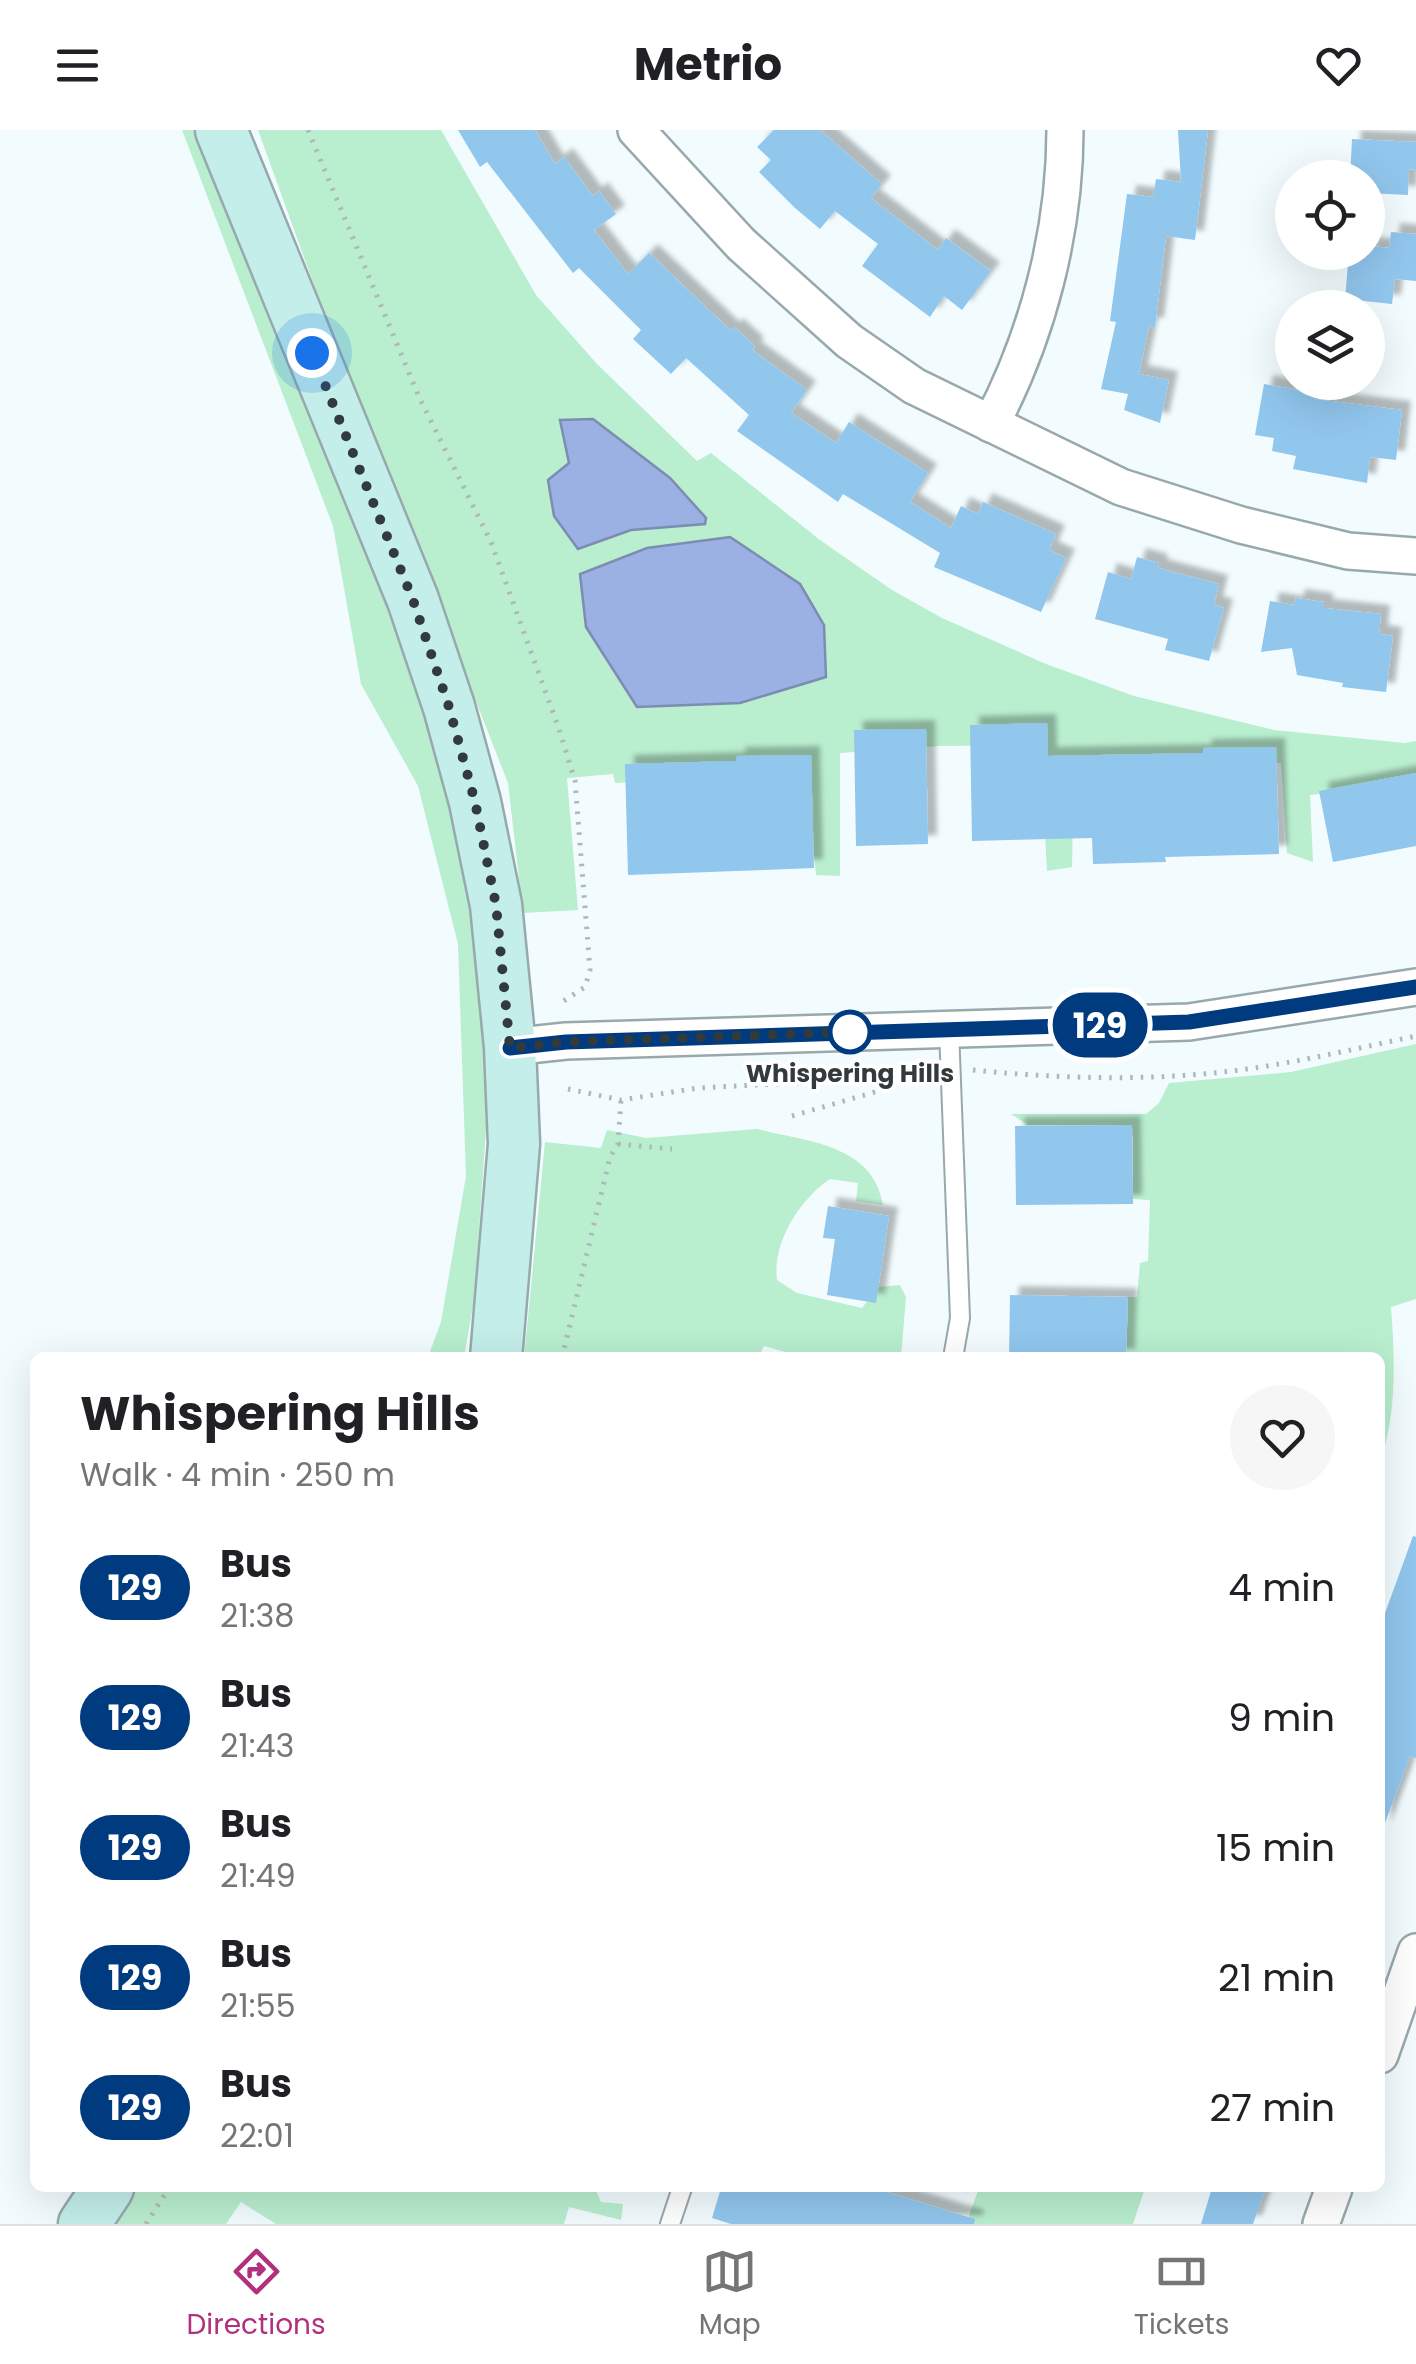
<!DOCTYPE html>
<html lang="en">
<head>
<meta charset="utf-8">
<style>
	body { margin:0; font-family:Poppins,sans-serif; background:#f6f6f6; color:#202124; height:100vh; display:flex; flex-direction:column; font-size:38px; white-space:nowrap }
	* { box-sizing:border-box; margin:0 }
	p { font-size:32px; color:#757577 }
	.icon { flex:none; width:55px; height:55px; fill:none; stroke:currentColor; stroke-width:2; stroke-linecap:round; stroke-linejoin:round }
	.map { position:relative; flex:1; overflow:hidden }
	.panel { position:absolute; left:30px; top:1222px; width:1355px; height:840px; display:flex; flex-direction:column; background:#fff; border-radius:15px; box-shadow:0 10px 40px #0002 }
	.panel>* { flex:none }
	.badge { padding:0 20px; border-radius:32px; font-size:35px; line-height:65px }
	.controls { position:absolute; left:1275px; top:30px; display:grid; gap:20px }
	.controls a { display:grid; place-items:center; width:110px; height:110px; border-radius:50%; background:#fff; box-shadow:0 10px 40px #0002; font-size:50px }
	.you { position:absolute; width:50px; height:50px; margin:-25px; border:8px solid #fff; border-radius:50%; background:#1a73e8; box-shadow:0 0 0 15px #1a73e833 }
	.map>.badge { position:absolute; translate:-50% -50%; box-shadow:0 0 0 5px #fff }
	.round { display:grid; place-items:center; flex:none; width:105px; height:105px; border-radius:52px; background:#f6f6f6 }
	.headline { display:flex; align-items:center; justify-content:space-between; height:170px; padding:0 50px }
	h1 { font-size:48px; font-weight:700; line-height:75px }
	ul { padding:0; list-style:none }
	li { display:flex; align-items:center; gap:30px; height:130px; padding:0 50px }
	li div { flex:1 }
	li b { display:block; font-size:38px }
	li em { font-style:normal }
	li .badge { min-width:110px; font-weight:700; text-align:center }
	header { display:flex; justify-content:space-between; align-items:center; height:130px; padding:0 50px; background:#fff; font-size:45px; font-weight:700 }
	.menu { display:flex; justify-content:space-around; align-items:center; height:140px; border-top:2px solid #e0e0e0; background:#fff; font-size:28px; color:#757577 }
	.menu a { display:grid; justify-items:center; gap:5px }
	.menu .active { color:#b1317e }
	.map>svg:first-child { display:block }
	.green { fill:#b9eecf }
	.water { fill:#9bb1e4; stroke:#7c8db1; stroke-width:2.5 }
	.building { fill:#91c6ed; filter:url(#shadow) }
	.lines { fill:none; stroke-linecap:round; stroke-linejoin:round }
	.service-casing { stroke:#98a9ad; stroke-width:22 }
	.minor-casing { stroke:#98a9ad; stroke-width:40 }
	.secondary-casing { stroke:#98a9ad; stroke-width:55 }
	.path { stroke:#aeb7b9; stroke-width:5; stroke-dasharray:2.5 8; stroke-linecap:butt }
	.service { stroke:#fff; stroke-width:18 }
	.minor { stroke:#fff; stroke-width:35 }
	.secondary { stroke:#c3eeea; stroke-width:50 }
	.line-casing { stroke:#fff; stroke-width:22 }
	.line { stroke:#003b80; stroke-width:15 }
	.walk { stroke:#333a3b; stroke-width:10; stroke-dasharray:0 18 }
	.stop-dot { fill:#fff; stroke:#003b80; stroke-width:5 }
	.labels { text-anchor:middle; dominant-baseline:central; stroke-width:8; stroke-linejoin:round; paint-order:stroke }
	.stop-label { font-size:25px; font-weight:bold; fill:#333a3b; stroke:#fff }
</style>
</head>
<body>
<header><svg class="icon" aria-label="menu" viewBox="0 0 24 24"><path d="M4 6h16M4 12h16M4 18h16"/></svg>Metrio<svg class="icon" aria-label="heart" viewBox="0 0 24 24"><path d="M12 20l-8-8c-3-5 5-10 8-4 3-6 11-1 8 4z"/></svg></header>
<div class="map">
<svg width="1416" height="2094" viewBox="0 0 1416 2094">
	<defs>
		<filter id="shadow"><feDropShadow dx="9" dy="-9" stdDeviation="2.5" flood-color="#0004"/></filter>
	</defs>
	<rect width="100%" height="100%" fill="#f2fcff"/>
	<!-- green -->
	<g class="green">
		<polygon points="182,0 200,0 391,473 447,643 477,808 487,986 474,1171 464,1227 428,1227 441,1192 466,1046 458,814 418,656 361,554 333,396"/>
		<polygon points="258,0 441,0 536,165 597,234 697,331 711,323 820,410 892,460 942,488 1046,534 1134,566 1274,600 1405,613 1416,611 1416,653 1310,665 1313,732 1287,723 1281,633 1074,635 1072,737 1047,741 1040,615 939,616 840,623 840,746 816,745 806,642 615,653 613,644 567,648 578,780 523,783 508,653 332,205"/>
		<path d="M1416,914V1169L1391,1177C1395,1230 1397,1282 1380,1333V1228L1126,1227L1128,1167H1137L1140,1133L1148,1131L1150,1070L1133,1069V1006L1122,995H1028L1011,984H1146L1159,973L1169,953L1291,942Z"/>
		<path d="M757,999C808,1012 873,1014 883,1075L856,1071L858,1053L830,1049C800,1069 772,1113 777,1150L797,1163L862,1178L878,1157L900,1155L906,1167L901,1227H803L764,1216L759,1227L524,1228L545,1012L601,1018L607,1000L646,1008Z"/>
		<polygon points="133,2058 595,2058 601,2072 623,2074 621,2090 569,2077 564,2094 276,2094 241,2072 226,2094 111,2094"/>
		<polygon points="979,2058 1145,2058 1133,2094 966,2094"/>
	</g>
	<!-- water -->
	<g class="water">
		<polygon points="593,289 670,348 706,388 705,394 631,400 578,419 554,386 548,350 569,333 560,290"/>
		<polygon points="730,407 800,454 824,495 826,547 740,573 637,577 586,497 580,444 647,418"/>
	</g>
	<!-- building -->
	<g class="building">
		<polygon points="458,0 535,0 555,34 564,27 593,66 599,61 616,84 594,100 628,144 649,123 731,201 734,197 755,216 752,220 807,260 791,283 836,313 849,292 928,343 910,372 951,398 961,376 978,384 983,372 1056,404 1049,420 1066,428 1041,482 934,437 940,423 843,364 838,372 737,301 749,285 686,228 671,244 633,209 641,200 579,138 573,143 487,32 480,37"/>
		<polygon points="774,0 820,0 882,54 871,68 938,120 946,108 991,141 962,180 944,166 930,187 862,136 878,114 835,81 820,99 795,78 759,42 771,30 757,17"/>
		<polygon points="1178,0 1208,0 1195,110 1166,106 1155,197 1149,196 1139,244 1169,250 1160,293 1124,280 1128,264 1101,259 1116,192 1110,191 1127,64 1153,67 1156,49 1181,52"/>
		<polygon points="1352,9 1416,12 1416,40 1409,39 1408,65 1368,63 1368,48 1350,48"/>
		<polygon points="1391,102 1416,104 1416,151 1395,149 1392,174 1345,169 1349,122 1368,122 1368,116 1389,118"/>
		<polygon points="1264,254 1315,263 1314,269 1402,280 1396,330 1370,327 1367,353 1293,339 1296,326 1272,321 1274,308 1255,305"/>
		<polygon points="1137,427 1159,433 1158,438 1219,454 1214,475 1224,478 1209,531 1165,520 1168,509 1095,489 1108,442 1131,449"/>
		<polygon points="1296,468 1324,472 1324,478 1381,484 1379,504 1393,506 1386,562 1342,557 1343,553 1297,545 1292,518 1261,522 1270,471 1294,475"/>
		<polygon points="1047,593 1048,626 1203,623 1203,618 1276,617 1279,724 1165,727 1166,732 1093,734 1092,708 972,711 970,595"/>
		<polygon points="926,599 928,714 856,716 854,600"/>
		<polygon points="811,625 814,738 628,745 625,634 736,631 736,626"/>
		<polygon points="1416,643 1416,716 1333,732 1319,661"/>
		<polygon points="1132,995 1133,1074 1016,1075 1015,996"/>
		<polygon points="828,1076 889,1086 876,1173 827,1165 835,1109 823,1108"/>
		<polygon points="1010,1165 1128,1167 1126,1228 1009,1228"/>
		<polygon points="1413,1406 1416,1407 1416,1628 1410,1626 1382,1701 1380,1497"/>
		<polygon points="721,2058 874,2058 975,2089 974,2094 731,2094 712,2088"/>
		<polygon points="1212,2058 1266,2058 1253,2094 1201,2094"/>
	</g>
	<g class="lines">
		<!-- service casing -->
		<g class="service-casing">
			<g id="service">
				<polyline points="949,899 960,1188 953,1228"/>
				<polyline points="670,2094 682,2058"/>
			</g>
		</g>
		<!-- minor casing -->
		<g class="minor-casing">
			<g id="minor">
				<polyline points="636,0 741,114 849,211 914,256 1121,357 1241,395 1348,421 1416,426"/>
				<path d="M991,294C1038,205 1065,101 1065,0"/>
				<polyline points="510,917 566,911 1189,892 1416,857"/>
				<polyline points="1380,1925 1416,1822"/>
				<polyline points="1321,2094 1334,2058"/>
			</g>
		</g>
		<!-- secondary casing -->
		<g class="secondary-casing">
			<g id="secondary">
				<polyline points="221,0 413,470 449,577 475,672 496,775 510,917 514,1014 496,1228"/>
				<polyline points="84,2094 108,2058"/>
			</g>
		</g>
		<!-- path -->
		<g class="path">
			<polyline points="308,0 419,267 491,412 559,599 575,651 590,840 585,857 562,872"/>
			<path d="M973,940C1073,950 1173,952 1273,935C1321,927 1368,916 1416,906"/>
			<polyline points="568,959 621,970 698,958 891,948"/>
			<polyline points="792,986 892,957 891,948 927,940"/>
			<polyline points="618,1014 672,1019"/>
			<polyline points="562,1228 610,1027 618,1014 621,970"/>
			<polyline points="146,2094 169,2058"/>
		</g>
		<!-- service -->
		<use href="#service" class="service"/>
		<!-- minor -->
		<use href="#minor" class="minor"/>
		<!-- secondary -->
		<use href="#secondary" class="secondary"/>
	</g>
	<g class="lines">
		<!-- line casing -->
		<g class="line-casing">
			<polyline id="line" points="510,918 566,912 1189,892 1416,857"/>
		</g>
		<!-- line -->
		<use href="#line" class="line"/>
		<!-- walk -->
		<polyline class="walk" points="312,223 413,470 449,577 475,672 496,775 510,918 566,912 850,902"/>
	</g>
	<!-- markers -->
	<circle class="stop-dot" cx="850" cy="902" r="20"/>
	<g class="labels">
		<!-- stop labels -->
		<g class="stop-label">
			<text x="850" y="943">Whispering Hills</text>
		</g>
	</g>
</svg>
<div class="controls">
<a><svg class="icon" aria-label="locate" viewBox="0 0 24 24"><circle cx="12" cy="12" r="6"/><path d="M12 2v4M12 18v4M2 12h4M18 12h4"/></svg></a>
<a><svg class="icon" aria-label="layers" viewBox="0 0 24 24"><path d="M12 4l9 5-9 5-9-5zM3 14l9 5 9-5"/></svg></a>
</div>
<div class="you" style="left:312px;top:223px"></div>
<b class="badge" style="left:1100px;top:895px;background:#003b80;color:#fff">129</b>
<section class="panel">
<div class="headline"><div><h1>Whispering Hills</h1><p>Walk · 4 min · 250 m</p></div><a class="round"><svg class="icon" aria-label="heart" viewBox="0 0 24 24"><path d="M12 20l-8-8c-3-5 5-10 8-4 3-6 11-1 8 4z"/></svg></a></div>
<ul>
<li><span class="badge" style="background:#003b80;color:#fff">129</span><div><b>Bus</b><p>21:38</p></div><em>4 min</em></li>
<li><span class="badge" style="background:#003b80;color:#fff">129</span><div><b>Bus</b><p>21:43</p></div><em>9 min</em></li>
<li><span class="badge" style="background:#003b80;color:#fff">129</span><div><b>Bus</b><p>21:49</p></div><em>15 min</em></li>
<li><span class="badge" style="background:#003b80;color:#fff">129</span><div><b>Bus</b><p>21:55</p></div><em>21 min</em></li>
<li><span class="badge" style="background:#003b80;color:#fff">129</span><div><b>Bus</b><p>22:01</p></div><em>27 min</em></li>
</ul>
</section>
</div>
<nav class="menu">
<a class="active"><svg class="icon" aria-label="directions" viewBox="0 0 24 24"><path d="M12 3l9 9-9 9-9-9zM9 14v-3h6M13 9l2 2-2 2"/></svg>Directions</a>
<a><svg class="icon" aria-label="map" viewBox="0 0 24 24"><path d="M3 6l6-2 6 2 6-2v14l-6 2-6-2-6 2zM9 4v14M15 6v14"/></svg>Map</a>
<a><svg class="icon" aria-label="tickets" viewBox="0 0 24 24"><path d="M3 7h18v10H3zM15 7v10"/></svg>Tickets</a>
</nav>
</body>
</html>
